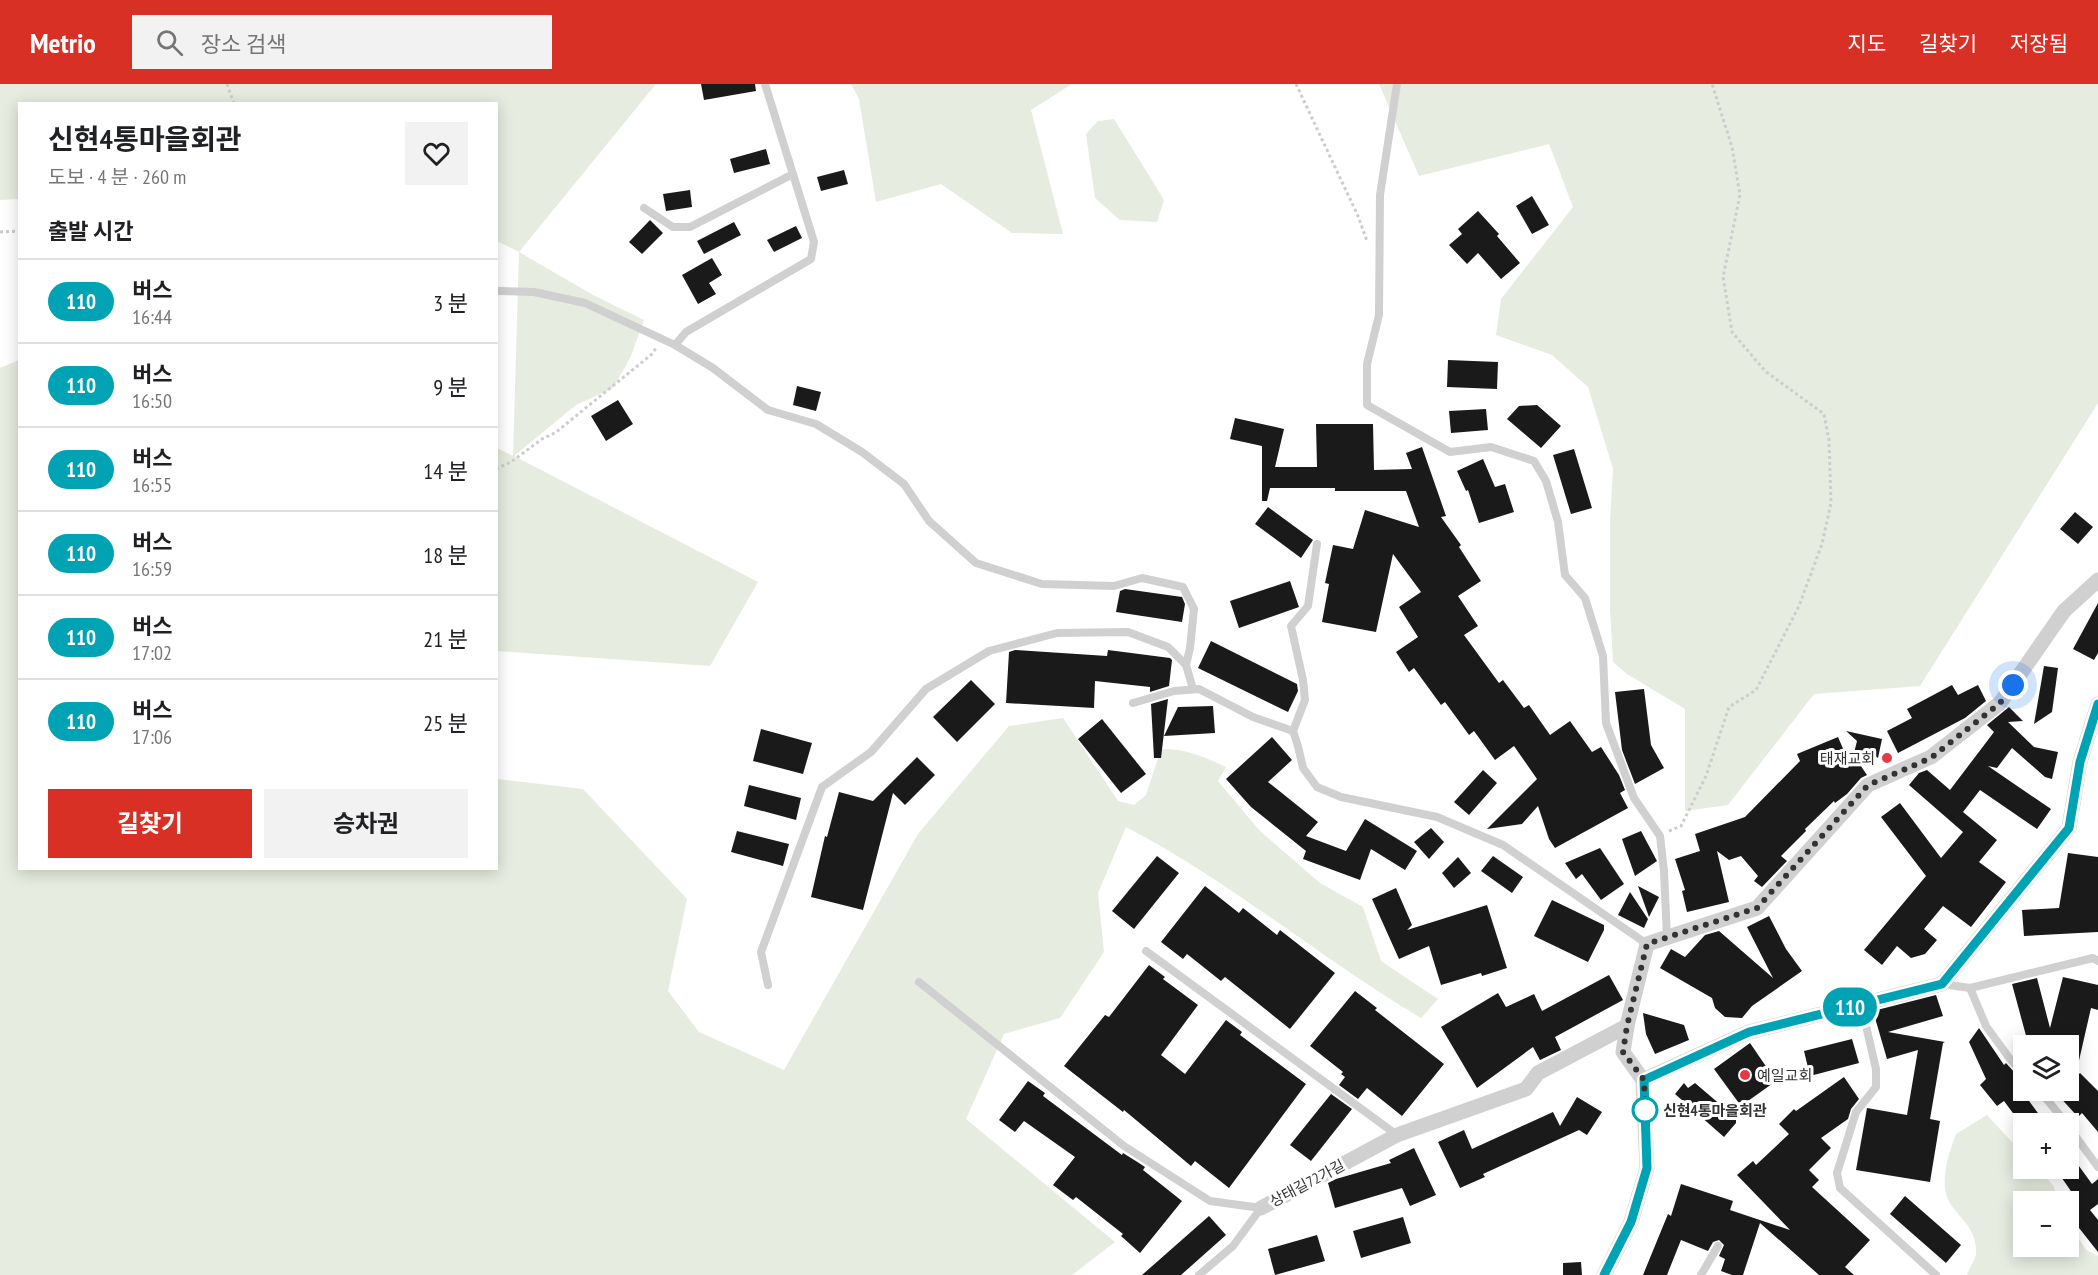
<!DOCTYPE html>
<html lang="ko">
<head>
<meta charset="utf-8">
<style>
	body { margin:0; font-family:"PT Sans Narrow","Noto Sans KR",sans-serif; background:#f2f2f2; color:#202124; height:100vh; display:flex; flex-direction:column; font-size:22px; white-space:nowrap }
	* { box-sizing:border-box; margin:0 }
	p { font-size:20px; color:#757577 }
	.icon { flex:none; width:33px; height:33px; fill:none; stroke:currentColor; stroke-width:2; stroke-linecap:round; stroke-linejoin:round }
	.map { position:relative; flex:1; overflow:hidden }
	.details { position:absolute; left:18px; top:18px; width:480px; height:768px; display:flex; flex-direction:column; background:#fff; border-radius:0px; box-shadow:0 3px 15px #0003 }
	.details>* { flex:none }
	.badge { padding:0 12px; border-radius:20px; font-size:21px; line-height:39px }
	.tools { position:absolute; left:2013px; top:951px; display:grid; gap:12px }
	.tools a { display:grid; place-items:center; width:66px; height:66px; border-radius:0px; background:#fff; box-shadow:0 3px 15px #0003; font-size:30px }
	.you { position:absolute; width:30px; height:30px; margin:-15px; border:4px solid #fff; border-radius:50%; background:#1a73e8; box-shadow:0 0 0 9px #1a73e833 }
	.map>.badge { position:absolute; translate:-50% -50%; box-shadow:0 0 0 3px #fff }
	h2 { padding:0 30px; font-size:22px; line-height:54px }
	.round { display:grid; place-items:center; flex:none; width:63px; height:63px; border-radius:0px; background:#f2f2f2 }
	.headline { display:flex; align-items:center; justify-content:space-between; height:102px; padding:0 30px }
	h1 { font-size:28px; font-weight:700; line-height:45px }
	.button { display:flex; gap:12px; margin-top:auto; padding:12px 30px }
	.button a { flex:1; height:69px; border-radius:0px; background:#d93025; color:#fff; font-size:24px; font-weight:700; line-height:69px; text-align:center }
	.button a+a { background:#f2f2f2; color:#202124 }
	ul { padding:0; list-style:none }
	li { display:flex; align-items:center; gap:18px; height:84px; padding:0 30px; border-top:2px solid #e0e0e0 }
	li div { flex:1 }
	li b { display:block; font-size:22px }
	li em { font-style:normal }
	li .badge { min-width:66px; font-weight:700; text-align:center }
	header { display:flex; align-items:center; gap:36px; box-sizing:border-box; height:84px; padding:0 30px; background:#d93025; color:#fff }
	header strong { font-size:28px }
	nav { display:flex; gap:33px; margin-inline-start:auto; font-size:21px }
	.search { width:420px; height:54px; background:#f2f2f2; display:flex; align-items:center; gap:15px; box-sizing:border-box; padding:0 21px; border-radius:0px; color:#757577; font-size:22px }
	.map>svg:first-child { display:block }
	.green { fill:#e6ecdf }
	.building { fill:#1a1a1a }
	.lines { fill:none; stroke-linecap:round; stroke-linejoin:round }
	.path { stroke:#cdcdcd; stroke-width:3; stroke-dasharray:3 3; stroke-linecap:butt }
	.lane { stroke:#d0d0d0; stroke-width:8 }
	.street { stroke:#d0d0d0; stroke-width:15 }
	.line-casing { stroke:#fff; stroke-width:14 }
	.line { stroke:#00a3b4; stroke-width:9 }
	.walk { stroke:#333; stroke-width:6; stroke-dasharray:0 10.8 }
	.poi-dot { fill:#e63946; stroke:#fff; stroke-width:2 }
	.stop-dot { fill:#fff; stroke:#00a3b4; stroke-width:3 }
	.labels { text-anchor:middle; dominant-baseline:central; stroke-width:6; stroke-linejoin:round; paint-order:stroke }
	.poi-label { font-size:15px; fill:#333; stroke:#fff; text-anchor:end }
	.stop-label { font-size:15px; font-weight:bold; fill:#333; stroke:#fff; text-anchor:start }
	.street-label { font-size:15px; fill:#333; stroke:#fff }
</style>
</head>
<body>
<header>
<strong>Metrio</strong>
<div class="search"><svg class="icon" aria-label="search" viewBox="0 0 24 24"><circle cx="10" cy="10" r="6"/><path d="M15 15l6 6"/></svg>장소 검색</div>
<nav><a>지도</a><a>길찾기</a><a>저장됨</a></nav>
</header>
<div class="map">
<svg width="2098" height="1191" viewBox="0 0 2098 1191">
	<rect width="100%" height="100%" fill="#fff"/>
	<!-- green -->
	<g class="green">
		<polygon points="0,0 656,0 519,168 593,211 644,236 631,272 613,304 576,321 514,372 758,498 710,582 497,567 497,364 513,372 519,168 497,157 496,20 20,20 19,115 0,116"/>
		<polygon points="851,0 1072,0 1031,26 1063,150 1012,149 941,100 876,118 859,15"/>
		<polygon points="1379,0 2098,0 2098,319 1920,602 1814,610 1728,721 1685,727 1685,625 1627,590 1613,578 1610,524 1610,437 1613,385 1588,303 1552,271 1496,251 1501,215 1573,123 1549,60 1419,92"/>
		<polygon points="1114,35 1164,116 1157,138 1120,136 1095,114 1086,50 1098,37"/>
		<path d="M19,276L20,784H496L497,695L583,705L687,815L668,907L699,948L784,986L918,750L1009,642L1063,634L1118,717L1134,721L1146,711L1161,665C1184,664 1205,673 1226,683L1218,697L1260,747L1320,799L1363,823L1381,877L1438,915L1421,934C1320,874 1230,797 1126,743L1098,809L1104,868L1060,934L1004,950L966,1035L1115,1158L1072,1191H0V284Z"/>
		<path d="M1987,1031L2023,1070L2024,1084L2037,1085L2054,1102L2055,1117L2024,1118V1162H2068L2069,1139L2086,1166L2098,1172V1191H1967C1969,1184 1975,1177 1976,1170C1978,1137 1947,1130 1945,1104C1943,1086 1950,1066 1956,1050Z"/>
	</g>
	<!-- building -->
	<g class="building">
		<polygon points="701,0 755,0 756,7 704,16"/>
		<polygon points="766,65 770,80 734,89 730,75"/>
		<polygon points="844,86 848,100 821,107 817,93"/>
		<polygon points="690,106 692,123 666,127 663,110"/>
		<polygon points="1532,112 1549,141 1532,150 1516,122"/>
		<polygon points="1478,127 1499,150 1497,152 1520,179 1501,195 1478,169 1467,180 1449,161 1462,150 1458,145"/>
		<polygon points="650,136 663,149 642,170 629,158"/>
		<polygon points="734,138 741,151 704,170 697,157"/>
		<polygon points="796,142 802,154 774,168 767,156"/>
		<polygon points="712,174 722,191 709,199 716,210 698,220 682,191"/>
		<polygon points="1448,276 1498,278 1497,305 1447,303"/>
		<polygon points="797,302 821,308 816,327 793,321"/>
		<polygon points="618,316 633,340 606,357 591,332"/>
		<polygon points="1537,321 1561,342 1541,364 1507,335 1519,322"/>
		<polygon points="1486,325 1488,346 1451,349 1449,327"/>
		<polygon points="1235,334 1284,345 1275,383 1317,383 1316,340 1373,340 1374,386 1412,385 1406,369 1422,363 1446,432 1441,433 1461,461 1459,463 1481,497 1458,512 1478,542 1464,551 1499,599 1503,596 1524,624 1529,621 1550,651 1570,637 1592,668 1601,663 1619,691 1625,706 1620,709 1628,724 1555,764 1549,755 1538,722 1522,740 1487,745 1537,695 1514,662 1495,676 1474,647 1469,651 1445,618 1441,621 1414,584 1409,588 1396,568 1418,553 1399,523 1421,508 1393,470 1376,548 1322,538 1329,500 1325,499 1333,461 1353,465 1365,426 1419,443 1406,407 1335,407 1335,404 1270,404 1267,417 1262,417 1262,362 1230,355"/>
		<polygon points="1574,365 1592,424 1571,430 1553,371"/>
		<polygon points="1483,375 1495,403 1505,400 1514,428 1479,439 1468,406 1466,407 1457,387"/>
		<polygon points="1268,423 1313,456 1301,474 1255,440"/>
		<polygon points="2075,428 2093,443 2078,460 2060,445"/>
		<polygon points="1290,497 1299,523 1239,544 1230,517"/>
		<polygon points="1125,505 1182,513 1185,520 1182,538 1116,528 1120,507"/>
		<polygon points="2098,519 2098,569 2094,576 2073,565"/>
		<polygon points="1211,557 1297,600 1298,607 1288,628 1198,584"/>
		<polygon points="1015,566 1107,572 1108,566 1170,574 1172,576 1169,602 1150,608 1150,603 1095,597 1094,624 1006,619 1009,568"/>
		<polygon points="2044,582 2058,584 2052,628 2034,640"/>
		<polygon points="971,596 995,620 957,658 933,633"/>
		<polygon points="1952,601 1958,611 1978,601 1986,617 1965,634 1898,669 1887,647 1912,634 1907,625"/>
		<polygon points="1644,605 1651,661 1664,684 1635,700 1622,666 1615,608"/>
		<polygon points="1168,615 1161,674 1154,674 1151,620"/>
		<polygon points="1213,622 1215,649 1164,652 1178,623"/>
		<polygon points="2009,623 2023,637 2008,638 2034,663 2058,668 2052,695 2045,693 2012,664 1997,684 1988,682 2051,725 2037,745 1980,706 1963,728 1997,756 1979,778 2006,798 1971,843 1943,822 1924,845 1937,856 1925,870 1911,874 1897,862 1882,881 1864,866 1926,792 1881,733 1900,719 1941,774 1963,748 1909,701 1919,689 1927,686 1950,706 1994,648 1987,641"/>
		<polygon points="1102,635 1146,690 1121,709 1078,655"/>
		<polygon points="761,645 812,659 803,690 753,677"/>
		<polygon points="1846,647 1882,655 1878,674 1869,667 1864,672 1854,669 1857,657"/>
		<polygon points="1272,653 1292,676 1268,698 1318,738 1306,752 1346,767 1365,735 1417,767 1405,786 1371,765 1360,796 1303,775 1306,767 1251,723 1226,695"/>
		<polygon points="1838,653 1851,683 1854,672 1867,691 1861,694 1847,710 1835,719 1834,717 1805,745 1806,747 1781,772 1787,777 1762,803 1754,797 1758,792 1741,772 1729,776 1717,767 1729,818 1687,828 1682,807 1685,806 1675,775 1700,767 1695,750 1745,733 1800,677 1797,670"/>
		<polygon points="917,673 935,691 905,721 893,709 863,826 811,813 825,752 827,753 839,708 873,717"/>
		<polygon points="1483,686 1497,699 1469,731 1454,718"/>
		<polygon points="749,701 801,714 796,736 744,722"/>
		<polygon points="1431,744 1444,758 1429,775 1414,758"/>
		<polygon points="737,747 789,760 783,782 731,768"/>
		<polygon points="1641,747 1657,777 1635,792 1622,755"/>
		<polygon points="1600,764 1624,800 1601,816 1582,790 1576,795 1565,779"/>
		<polygon points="2068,769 2098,773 2098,848 2024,852 2022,826 2059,824"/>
		<polygon points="1157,772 1179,789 1134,845 1112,827"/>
		<polygon points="1493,772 1523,793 1512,809 1481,787"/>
		<polygon points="1458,773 1471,789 1454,804 1442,789"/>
		<polygon points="1205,802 1239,829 1243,824 1277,851 1280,846 1335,889 1290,945 1225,893 1221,897 1187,870 1183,875 1161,858"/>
		<polygon points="1638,802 1659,813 1649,833"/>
		<polygon points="1396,804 1412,841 1407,846 1487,821 1507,884 1482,892 1481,889 1441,901 1429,862 1399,875 1372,815"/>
		<polygon points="1630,808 1648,835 1644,844 1618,831"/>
		<polygon points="1552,816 1604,841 1604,846 1588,878 1534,852"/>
		<polygon points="1769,832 1786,865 1802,887 1752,922 1742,934 1725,933 1715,924 1712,914 1660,884 1671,865 1685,873 1705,851 1719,847 1773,894 1747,843"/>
		<polygon points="1149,881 1165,893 1163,895 1198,921 1161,971 1185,990 1226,936 1242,948 1240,951 1306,1000 1229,1104 1195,1077 1191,1082 1124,1026 1123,1028 1064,982 1105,931 1109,933"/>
		<polygon points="1609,891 1623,916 1555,953 1561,966 1540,976 1533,963 1477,1004 1441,943 1498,909 1506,923 1534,910 1542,927"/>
		<polygon points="2063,893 2098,901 2098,926 2091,924 2075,994 2080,989 2098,1007 2098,1048 2082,1029 2078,1033 2057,1010 2061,1006 2068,1006 2070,998 2068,998 2068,962 2058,962 2060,951 2028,959 2012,900 2037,894 2050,944"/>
		<polygon points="1355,907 1377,924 1375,926 1444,980 1402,1032 1367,1004 1358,1015 1339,1001 1345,993 1341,990 1343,988 1310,962"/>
		<polygon points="1936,911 1943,932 1888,948 1945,958 1943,959 1930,1035 1940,1037 1930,1098 1856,1086 1867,1024 1907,1031 1918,966 1887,975 1873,927"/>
		<polygon points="1643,929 1684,941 1689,956 1655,970 1646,950"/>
		<polygon points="1979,944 2004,981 2006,979 2024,999 2024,1010 2046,1040 2021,1040 2004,1017 1997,1022 1980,1001 1986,995 1969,958"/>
		<polygon points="1852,955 1859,979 1810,992 1804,967"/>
		<polygon points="1750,959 1776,997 1741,1022 1714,985"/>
		<polygon points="1844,993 1859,1015 1851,1025 1848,1035 1821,1054 1831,1064 1809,1086 1819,1096 1812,1103 1870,1156 1845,1183 1854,1191 1819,1191 1760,1139 1743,1191 1732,1191 1721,1187 1725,1175 1719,1172 1724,1161 1719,1156 1713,1158 1708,1167 1681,1156 1667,1191 1643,1191 1668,1130 1671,1132 1681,1100 1733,1117 1730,1126 1790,1146 1737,1091 1753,1077 1756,1081 1789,1050 1779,1040 1794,1025 1796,1027"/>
		<polygon points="1028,997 1045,1009 1043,1012 1122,1071 1123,1069 1139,1079 1145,1083 1143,1086 1182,1117 1140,1169 1121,1152 1123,1150 1076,1113 1073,1116 1053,1101 1075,1073 1024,1037 1015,1048 999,1036"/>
		<polygon points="1684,999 1688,1004 1695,999 1736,1034 1736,1039 1724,1053 1675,1010"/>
		<polygon points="1331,1010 1352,1025 1311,1077 1290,1061"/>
		<polygon points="1577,1013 1602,1028 1587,1051 1579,1046 1483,1090 1485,1093 1460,1104 1438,1058 1464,1046 1472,1065 1553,1028 1560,1042"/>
		<polygon points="1414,1064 1436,1111 1410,1122 1402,1104 1335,1124 1328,1099 1336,1095 1391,1079 1389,1076"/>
		<polygon points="2068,1067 2092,1100 2098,1095 2098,1120 2090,1126 2098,1136 2098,1168 2068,1130 2068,1118 2075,1113 2055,1084 2068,1084"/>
		<polygon points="1905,1112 1961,1161 1946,1179 1890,1130"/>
		<polygon points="1209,1132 1226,1151 1181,1191 1142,1191"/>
		<polygon points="1403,1133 1411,1159 1361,1174 1353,1147"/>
		<polygon points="1317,1151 1325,1177 1275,1191 1268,1165"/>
		<polygon points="1581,1178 1582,1191 1563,1191 1563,1179"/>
	</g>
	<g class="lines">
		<!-- path -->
		<g class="path">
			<polyline points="227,0 234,20"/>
			<polyline points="1296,0 1358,132 1367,157"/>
			<polyline points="0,148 20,147"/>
			<polyline points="496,385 511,378 542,355 555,349 652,270 656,264"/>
			<polyline points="1669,747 1681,742 1706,692 1729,623 1756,606 1799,522 1822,460 1831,419 1829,356 1824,330 1765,287 1732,248 1723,193 1740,111 1732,63 1712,0"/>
		</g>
		<!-- lane -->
		<g class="lane">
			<polyline points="1397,0 1380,111 1379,231 1367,280 1367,321 1450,368 1491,363 1534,377 1546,397 1558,438 1565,491 1585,514 1603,572 1606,639 1634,714 1660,752 1664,787 1667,854"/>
			<polyline points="644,124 673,143 690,143 793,90"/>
			<polyline points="496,207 534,208 585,219 675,261 713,284 768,326 816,340 862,368 904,400 929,437 976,479 1042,500 1114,502 1142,494 1183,503 1194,525 1190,564 1186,581"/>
			<polyline points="675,261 686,248 811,175 814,158 765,0"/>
			<polyline points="1317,460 1308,522 1291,542 1303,596 1305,616 1293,647 1298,662 1303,684 1317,703 1341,713 1437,733 1503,761 1647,860"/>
			<polyline points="1133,619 1174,607 1199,605 1253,633 1293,647"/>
			<polyline points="1146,867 1397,1051"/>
			<polyline points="919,898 1124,1062 1210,1117 1261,1124 1233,1162 1199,1191"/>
			<polyline points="1942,900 1970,904 2093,874 2098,877"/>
			<polyline points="768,901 761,868 822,703 871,668 926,605 989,567 1057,549 1128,548 1168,563 1186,581 1193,605"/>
			<polyline points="1970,904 1986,942 2010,975 2024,990"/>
			<polyline points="1861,920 1876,985 1876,1003 1856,1028 1837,1089 1840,1104 1936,1191"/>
			<polyline points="2039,1006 2067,1040"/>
			<polyline points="2068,1042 2098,1083"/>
			<polyline points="1701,1191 1718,1162"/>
		</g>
		<!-- street -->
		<g class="street">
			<polyline points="1643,996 1623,968 1627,942 1647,860 1757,824 1868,701 1931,673 2000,619 2064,527 2098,496"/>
			<polyline points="1261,1124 1397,1051 1526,1005 1538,989 1627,942"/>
			<polyline points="1604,1191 1631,1138 1647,1084 1643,996 1749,948 1942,900 2069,744 2080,678 2098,620"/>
		</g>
	</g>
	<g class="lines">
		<!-- line casing -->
		<g class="line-casing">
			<polyline id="line" points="1604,1191 1631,1138 1647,1084 1644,996 1749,948 1942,900 2069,744 2080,678 2098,620"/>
		</g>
		<!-- line -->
		<use href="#line" class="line"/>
		<!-- walk -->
		<polyline class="walk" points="1645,1026 1644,996 1623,968 1627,942 1647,860 1757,824 1868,701 1931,674 2000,619 2013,601"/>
	</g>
	<!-- markers -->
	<g class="poi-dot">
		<circle cx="1887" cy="674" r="6"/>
		<circle cx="1745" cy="991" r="6"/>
	</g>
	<circle class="stop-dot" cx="1645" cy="1026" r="12"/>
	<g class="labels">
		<!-- poi labels -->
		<g class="poi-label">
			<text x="1875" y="674">태재교회</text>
			<text x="1757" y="991" text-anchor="start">예일교회</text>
		</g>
		<!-- stop labels -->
		<g class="stop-label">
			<text x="1663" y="1026">신현4통마을회관</text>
		</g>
		<!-- street labels -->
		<g class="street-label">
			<text transform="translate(1307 1099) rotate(-28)">상태길72가길</text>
		</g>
	</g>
</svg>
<div class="tools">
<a><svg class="icon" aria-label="layers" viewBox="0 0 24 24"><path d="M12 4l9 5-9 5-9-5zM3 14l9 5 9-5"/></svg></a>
<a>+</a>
<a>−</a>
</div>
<div class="you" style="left:2013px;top:601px"></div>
<b class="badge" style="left:1850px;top:923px;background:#00a3b4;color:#fff">110</b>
<section class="details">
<div class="headline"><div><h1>신현4통마을회관</h1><p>도보 · 4 분 · 260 m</p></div><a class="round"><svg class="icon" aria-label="heart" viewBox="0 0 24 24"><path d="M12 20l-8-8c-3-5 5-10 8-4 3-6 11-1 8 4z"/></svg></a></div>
<h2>출발 시간</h2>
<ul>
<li><span class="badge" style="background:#00a3b4;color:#fff">110</span><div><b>버스</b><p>16:44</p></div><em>3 분</em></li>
<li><span class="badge" style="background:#00a3b4;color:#fff">110</span><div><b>버스</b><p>16:50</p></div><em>9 분</em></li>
<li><span class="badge" style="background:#00a3b4;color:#fff">110</span><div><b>버스</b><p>16:55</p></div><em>14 분</em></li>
<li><span class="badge" style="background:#00a3b4;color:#fff">110</span><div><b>버스</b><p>16:59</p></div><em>18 분</em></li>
<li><span class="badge" style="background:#00a3b4;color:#fff">110</span><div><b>버스</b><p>17:02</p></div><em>21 분</em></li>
<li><span class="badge" style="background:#00a3b4;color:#fff">110</span><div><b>버스</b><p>17:06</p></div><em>25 분</em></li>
</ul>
<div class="button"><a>길찾기</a><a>승차권</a></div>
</section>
</div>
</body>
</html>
